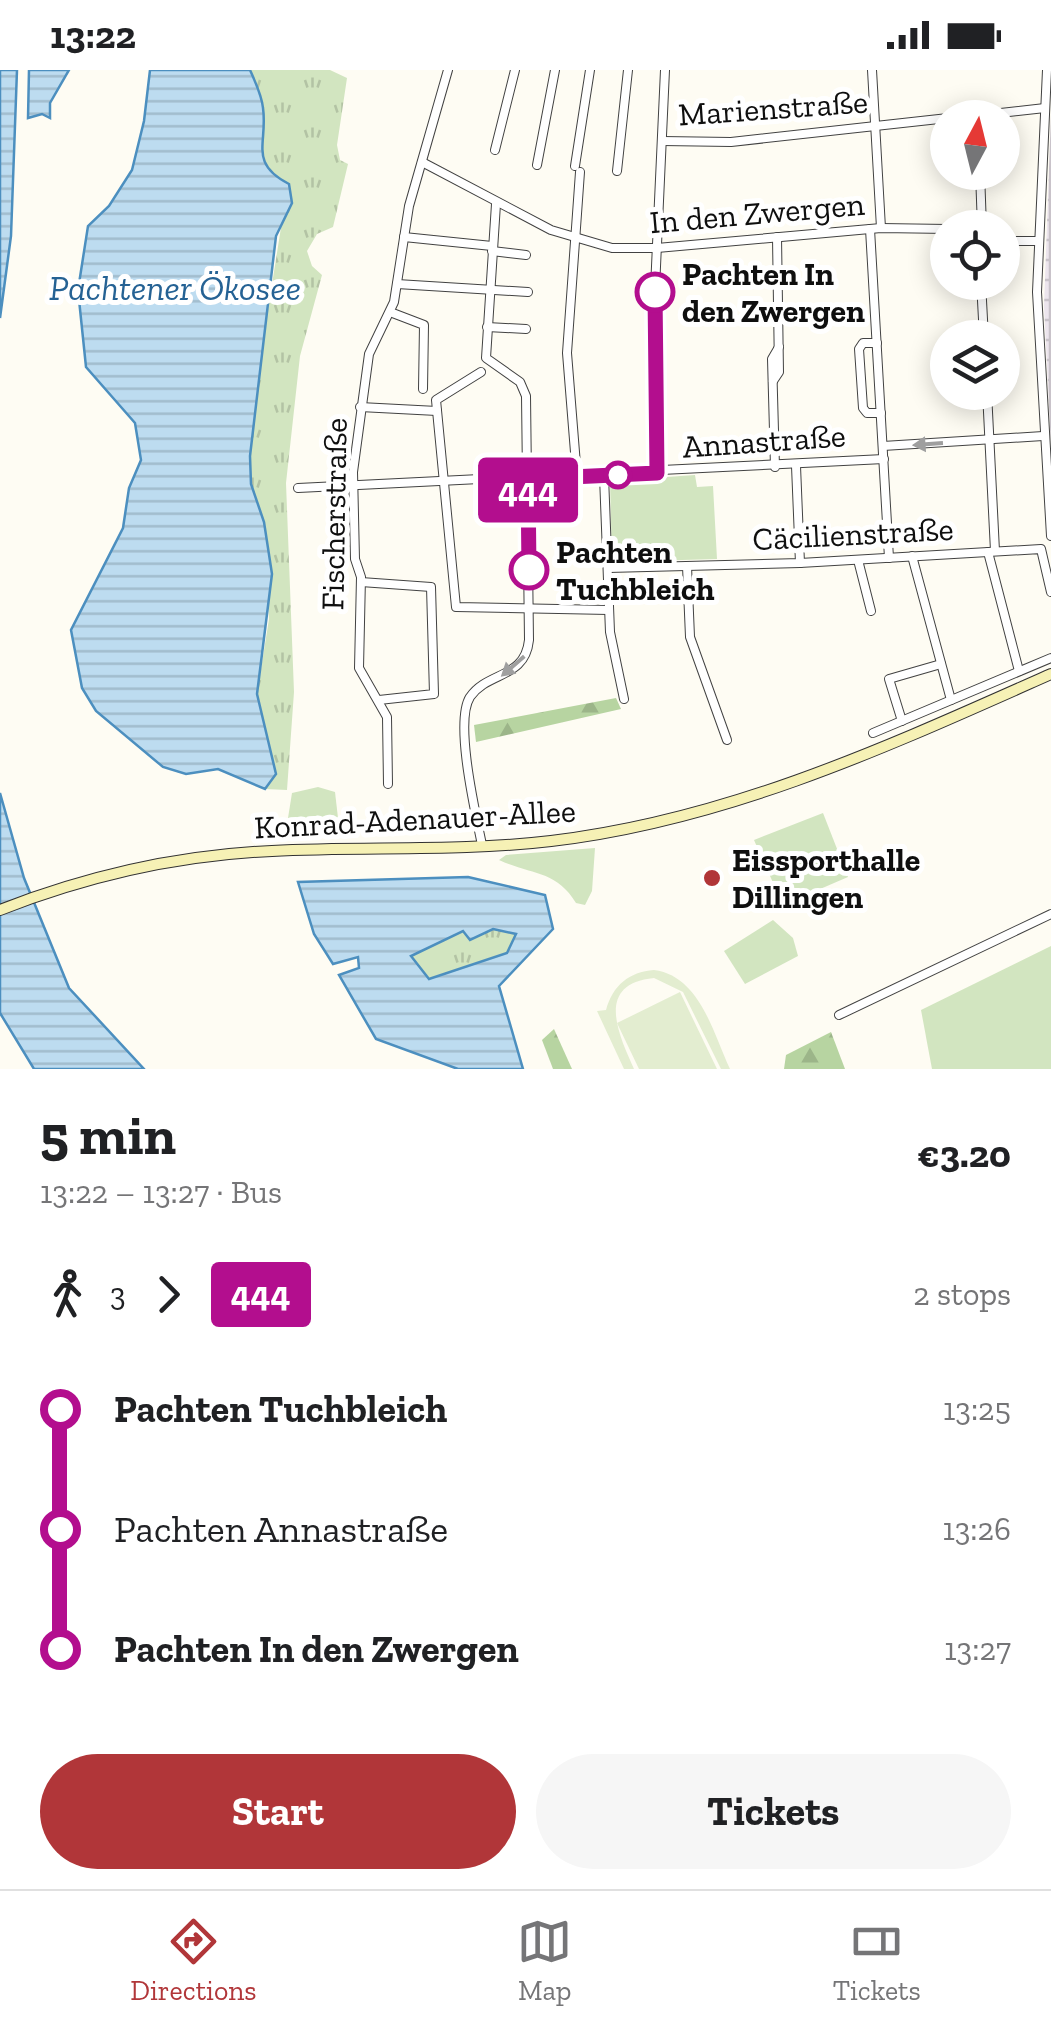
<!DOCTYPE html>
<html lang="en">
<head>
<meta charset="utf-8">
<style>
	body { margin:0; font-family:"Zilla Slab",serif; background:#f6f6f6; color:#202124; height:100vh; display:flex; flex-direction:column; font-size:38px; white-space:nowrap }
	* { box-sizing:border-box; margin:0 }
	p { font-size:32px; color:#757577 }
	.icon { flex:none; width:55px; height:55px; fill:none; stroke:currentColor; stroke-width:2; stroke-linecap:round; stroke-linejoin:round }
	.map { position:relative; height:999px; overflow:hidden }
	.panel { display:flex; flex-direction:column; background:#fff; flex:1 }
	.panel>* { flex:none }
	.badge { padding:0 20px; border-radius:8px; font-size:35px; line-height:65px }
	.needle { width:65px; rotate:7deg }
	.buttons { position:absolute; left:930px; top:30px; display:grid; gap:20px }
	.buttons a { display:grid; place-items:center; width:90px; height:90px; border-radius:50%; background:#fff; box-shadow:0 5px 25px #0003; font-size:50px }
	.map>.badge { position:absolute; translate:-50% -50%; box-shadow:0 0 0 5px #fff }
	.legs { display:flex; align-items:center; gap:15px; height:110px; padding:0 40px; font-size:32px }
	.legs p { margin-inline-start:auto }
	.headline { display:flex; align-items:center; justify-content:space-between; height:170px; padding:0 40px }
	h1 { font-size:55px; font-weight:800; line-height:75px }
	.cta { display:flex; gap:20px; margin-top:auto; padding:20px 40px }
	.cta a { flex:1; height:115px; border-radius:60px; background:#b13639; color:#fff; font-size:40px; font-weight:800; line-height:115px; text-align:center }
	.cta a+a { background:#f6f6f6; color:#202124 }
	ul { padding:0 40px; list-style:none }
	li { display:flex; align-items:center; gap:35px; height:120px; font-size:38px }
	li i { display:grid; place-items:center; width:15px; height:100%; margin:0 12px; background:currentColor }
	li i::after { content:''; width:25px; height:25px; margin:-12px; border:8px solid; border-radius:50%; background:#fff }
	li p { margin-inline-start:auto }
	li:first-child i { background:linear-gradient(#0000 50%,currentColor 0) }
	li:last-child i { background:linear-gradient(currentColor 50%,#0000 0) }
	.status { display:flex; justify-content:space-between; align-items:center; height:70px; padding:0 50px; background:#fff; direction:ltr }
	.status svg { height:28px; fill:currentColor }
	.menu { display:flex; justify-content:space-around; align-items:center; height:140px; border-top:2px solid #e0e0e0; background:#fff; font-size:28px; color:#757577 }
	.menu a { display:grid; justify-items:center; gap:5px }
	.menu .current { color:#b13639 }
	.map>svg:first-child { display:block }
	.industrial { fill:url(#industrial-grid) }
	.grass { fill:url(#grass-tufts) }
	.forest { fill:url(#forest-firs) }
	.park { fill:#d2e5c0 }
	.pitch { fill:#e3edd0 }
	.water { fill:url(#water-rules); stroke:#4c8fbf; stroke-width:2.5; fill-rule:evenodd }
	.lines { fill:none; stroke-linecap:round; stroke-linejoin:round }
	.street-casing { stroke:#424242; stroke-width:10 }
	.secondary-casing { stroke:#313131; stroke-width:12 }
	.street { stroke:#fff; stroke-width:8 }
	.secondary { stroke:#f6f1b5; stroke-width:10 }
	.oneway { fill:#9f9f9f }
	.line-1-casing { stroke:#fff; stroke-width:22 }
	.line-1 { stroke:#b30e8e; stroke-width:15 }
	.stop-1-dot { fill:#fff; stroke:#b30e8e; stroke-width:5 }
	.poi-dot { fill:#b13639; stroke:#fff; stroke-width:4 }
	.labels { text-anchor:middle; dominant-baseline:central; stroke-width:10; stroke-linejoin:round; paint-order:stroke }
	.street-label { font-size:32px; fill:#0f0f0f; stroke:#fff }
	.stop-label { font-size:32px; font-weight:bold; fill:#0f0f0f; stroke:#fff; text-anchor:start }
	.poi-label { font-size:32px; font-weight:bold; fill:#0f0f0f; stroke:#fff; text-anchor:start }
	.water-label { font-size:35px; font-style:italic; fill:#256294; stroke:#fff }
</style>
</head>
<body>
<div class="status"><b>13:22</b><svg viewBox="0 0 49 12"><path d="M0 12V9h3v3zM5 12V6h3v6zM10 12V3h3v9zM15 12V0h3v12zM26 1h20v11H26zM47 4h2v5h-2z"/></svg></div>
<div class="map">
<svg width="1051" height="999" viewBox="0 0 1051 999">
	<defs>
		<pattern id="industrial-grid" width="8" height="8" patternUnits="userSpaceOnUse" patternTransform="scale(2.5)"><rect width="8" height="8" fill="#ece5ed"/><path d="M0 4h8M4 0v8" fill="none" stroke="#c9c3ca"/></pattern>
		<pattern id="grass-tufts" width="24" height="20" patternUnits="userSpaceOnUse" patternTransform="scale(2.5)"><rect width="24" height="20" fill="#d2e5c0"/><path d="M3 7l-1-3M5 7V3M7 7l1-3M15 17l-1-3M17 17v-4M19 17l1-3" fill="none" stroke="#b3c3a4"/></pattern>
		<pattern id="forest-firs" width="22" height="20" patternUnits="userSpaceOnUse" patternTransform="scale(2.5)"><rect width="22" height="20" fill="#b7d4a1"/><path d="M5 1l3.5 6h-7zM16 11l3.5 6h-7z" fill="#9cb589"/></pattern>
		<pattern id="water-rules" width="6" height="5" patternUnits="userSpaceOnUse" patternTransform="scale(2.5)"><rect width="6" height="5" fill="#bddcf0"/><path d="M0 2.5h6" fill="none" stroke="#a1bccd"/></pattern>
	</defs>
	<rect width="100%" height="100%" fill="#fefcf3"/>
	<!-- industrial -->
	<polygon class="industrial" points="1051,43 1051,377 1044,236"/>
	<!-- grass -->
	<g class="grass">
		<polygon points="250,0 330,0 347,8 337,75 340,90 348,94 333,157 317,164 307,181 312,196 322,205 300,286 286,413 294,622 287,720 265,719 276,704 257,624 269,549 264,452 251,414 250,386 252,340 283,145 273,106 261,85 263,37"/>
		<polygon points="493,859 517,864 507,883 428,910 411,885 463,861"/>
	</g>
	<!-- forest -->
	<g class="forest">
		<polygon points="616,628 621,639 476,672 474,655"/>
		<polygon points="554,959 572,999 553,999 542,970"/>
		<polygon points="831,962 845,999 784,999 786,985"/>
	</g>
	<!-- park -->
	<g class="park">
		<polygon points="695,405 697,417 713,416 717,489 612,492 610,411"/>
		<polygon points="318,717 335,722 338,748 288,748 292,723"/>
		<polygon points="823,743 848,807 783,835 754,770"/>
		<path d="M595,778L592,821L585,835L576,833C556,800 531,805 499,790L506,785Z"/>
		<polygon points="773,850 793,868 798,886 745,914 724,881"/>
		<polygon points="1051,876 1051,999 932,999 921,940"/>
	</g>
	<!-- pitch -->
	<g class="pitch">
		<path d="M654,900C700,906 713,963 730,999H721L683,922L654,908C594,914 619,965 634,999H624L597,941L606,940C613,915 629,902 654,900Z"/>
		<polygon points="680,922 717,999 639,999 617,953"/>
	</g>
	<!-- water -->
	<g class="water">
		<polygon points="0,0 17,0 11,166 0,248"/>
		<polygon points="29,0 69,0 50,33 50,48 42,44 28,48"/>
		<path d="M150,0H250C255,11 262,26 263,38C268,73 248,93 289,114L292,133L276,166L250,386L251,414L264,452L272,504L257,624L276,704L265,719L218,699L186,704L163,697L96,641L82,618L71,560L123,458L129,418L141,390L135,353L86,297L78,220L88,156L109,136L132,100L144,51Z"/>
		<polygon points="0,723 24,808 69,918 144,999 34,999 0,943"/>
		<path d="M468,807L545,825L553,859L499,916L523,999H458L376,969L339,905L359,898L358,887L333,894L314,864L298,812ZM493,859L516,864L507,883L429,909L411,886L463,861L470,870Z"/>
	</g>
	<g class="lines">
		<!-- street casing -->
		<g class="street-casing">
			<g id="street">
				<polyline points="872,0 881,158"/>
				<polyline points="1047,0 1037,222 1051,466"/>
				<polyline points="956,48 1045,38"/>
				<polyline points="662,71 731,72 948,48"/>
				<polyline points="495,80 515,0"/>
				<polyline points="422,92 551,160 612,178 657,178 881,158 948,159"/>
				<polyline points="537,95 555,0"/>
				<polyline points="575,96 590,0"/>
				<polyline points="617,101 628,0"/>
				<polyline points="980,102 982,158"/>
				<polyline points="870,159 889,488"/>
				<polyline points="404,167 492,176"/>
				<polyline points="1002,171 1039,171"/>
				<polyline points="492,181 526,185"/>
				<polyline points="981,212 984,268"/>
				<polyline points="397,214 528,222"/>
				<polyline points="390,242 424,255 423,319"/>
				<polyline points="487,257 526,259"/>
				<polyline points="877,273 863,273 859,279 863,338 867,343 881,343"/>
				<polyline points="481,302 436,330 456,537 609,540"/>
				<polyline points="773,311 779,302 777,167"/>
				<polyline points="987,322 995,481"/>
				<polyline points="360,337 437,341"/>
				<polyline points="883,376 1043,366"/>
				<polyline points="796,396 800,493"/>
				<polyline points="775,397 772,289 779,277"/>
				<polyline points="657,403 654,240 665,0"/>
				<polyline points="604,406 610,562 624,629"/>
				<polyline points="577,407 567,283 580,102"/>
				<polyline points="298,418 884,389"/>
				<polyline points="988,482 1019,601"/>
				<polyline points="912,486 951,630"/>
				<polyline points="858,490 871,541"/>
				<polyline points="687,496 690,567 727,670"/>
				<polyline points="608,498 800,493 1041,479 1051,522"/>
				<polyline points="361,512 431,517 434,624 379,630"/>
				<polyline points="902,651 889,609 941,594"/>
				<polyline points="873,663 1051,588"/>
				<polyline points="388,714 387,647 359,598 361,507 355,489 353,402 369,284 394,232 409,136 448,0"/>
				<path d="M482,775C476,745 454,652 470,627C488,601 525,609 529,570L526,326L520,312L486,288L496,134"/>
				<polyline points="839,945 1051,844"/>
			</g>
		</g>
		<!-- secondary casing -->
		<g class="secondary-casing">
			<path id="secondary" d="M0,840C87,806 178,785 272,781C365,776 459,782 551,771C729,750 889,676 1051,604"/>
		</g>
		<!-- street -->
		<use href="#street" class="street"/>
		<!-- secondary -->
		<use href="#secondary" class="secondary"/>
	</g>
	<!-- one-way arrows -->
	<defs><path id="oneway-solid" d="M-6-.8H1V-3.2L6.5 0L1 3.2V.8H-6Z" transform="scale(2.5)"/></defs>
	<g class="oneway">
		<use href="#oneway-solid" transform="translate(928 374) rotate(176)"/>
		<use href="#oneway-solid" transform="translate(513 596) rotate(139)"/>
	</g>
	<g class="lines">
		<!-- line-1 casing -->
		<g class="line-1-casing">
			<polyline id="line-1" points="529,500 528,409 657,403 655,222"/>
		</g>
		<!-- line-1 -->
		<use href="#line-1" class="line-1"/>
	</g>
	<!-- markers -->
	<g class="stop-1-dot">
		<circle cx="655" cy="222" r="18"/>
		<circle cx="618" cy="405" r="12"/>
		<circle cx="529" cy="500" r="18"/>
	</g>
	<circle class="poi-dot" cx="712" cy="808" r="10"/>
	<g class="labels">
		<!-- street labels -->
		<g class="street-label">
			<text transform="translate(773 38) rotate(-4)">Marienstraße</text>
			<text transform="translate(757 143) rotate(-5)">In den Zwergen</text>
			<text transform="translate(764 371) rotate(-4)">Annastraße</text>
			<text transform="translate(334 444) rotate(-89)">Fischerstraße</text>
			<text transform="translate(853 464) rotate(-3)">Cäcilienstraße</text>
			<text transform="translate(415 749) rotate(-3)">Konrad-Adenauer-Allee</text>
		</g>
		<!-- stop labels -->
		<g class="stop-label">
			<text x="682" y="204">Pachten In<tspan x="682" dy="37">den Zwergen</tspan></text>
			<text x="556" y="482">Pachten<tspan x="556" dy="37">Tuchbleich</tspan></text>
		</g>
		<!-- poi labels -->
		<g class="poi-label">
			<text x="732" y="790">Eissporthalle<tspan x="732" dy="37">Dillingen</tspan></text>
		</g>
		<!-- water labels -->
		<g class="water-label">
			<text x="175" y="218">Pachtener Ökosee</text>
		</g>
	</g>
</svg>
<div class="buttons">
<a><svg class="needle" viewBox="-14 -14 28 28"><path d="M0-13l5 13h-10z" fill="#e53935"/><path d="M0 13l5-13h-10z" fill="#757577"/></svg></a>
<a><svg class="icon" aria-label="locate" viewBox="0 0 24 24"><circle cx="12" cy="12" r="6"/><path d="M12 2v4M12 18v4M2 12h4M18 12h4"/></svg></a>
<a><svg class="icon" aria-label="layers" viewBox="0 0 24 24"><path d="M12 4l9 5-9 5-9-5zM3 14l9 5 9-5"/></svg></a>
</div>
<b class="badge" style="left:528px;top:420px;background:#b30e8e;color:#fff">444</b>
</div>
<section class="panel">
<div class="headline"><div><h1>5 min</h1><p>13:22 – 13:27 · Bus</p></div><b>€3.20</b></div>
<div class="legs"><svg class="icon" aria-label="walk" viewBox="0 0 24 24"><circle cx="13" cy="4" r="2"/><path d="M13 8l-2 6 4 7M11 14l-3 7M7 12l3-4h3l4 4"/></svg>3<svg class="icon" aria-label="forward" viewBox="0 0 24 24"><path d="M9 5l7 7-7 7"/></svg><b class="badge" style="background:#b30e8e;color:#fff">444</b><p>2 stops</p></div>
<ul>
<li><i style="color:#b30e8e"></i><b>Pachten Tuchbleich</b><p>13:25</p></li>
<li><i style="color:#b30e8e"></i><span>Pachten Annastraße</span><p>13:26</p></li>
<li><i style="color:#b30e8e"></i><b>Pachten In den Zwergen</b><p>13:27</p></li>
</ul>
<div class="cta"><a>Start</a><a>Tickets</a></div>
</section>
<nav class="menu">
<a class="current"><svg class="icon" aria-label="directions" viewBox="0 0 24 24"><path d="M12 3l9 9-9 9-9-9zM9 14v-3h6M13 9l2 2-2 2"/></svg>Directions</a>
<a><svg class="icon" aria-label="map" viewBox="0 0 24 24"><path d="M3 6l6-2 6 2 6-2v14l-6 2-6-2-6 2zM9 4v14M15 6v14"/></svg>Map</a>
<a><svg class="icon" aria-label="tickets" viewBox="0 0 24 24"><path d="M3 7h18v10H3zM15 7v10"/></svg>Tickets</a>
</nav>
</body>
</html>
